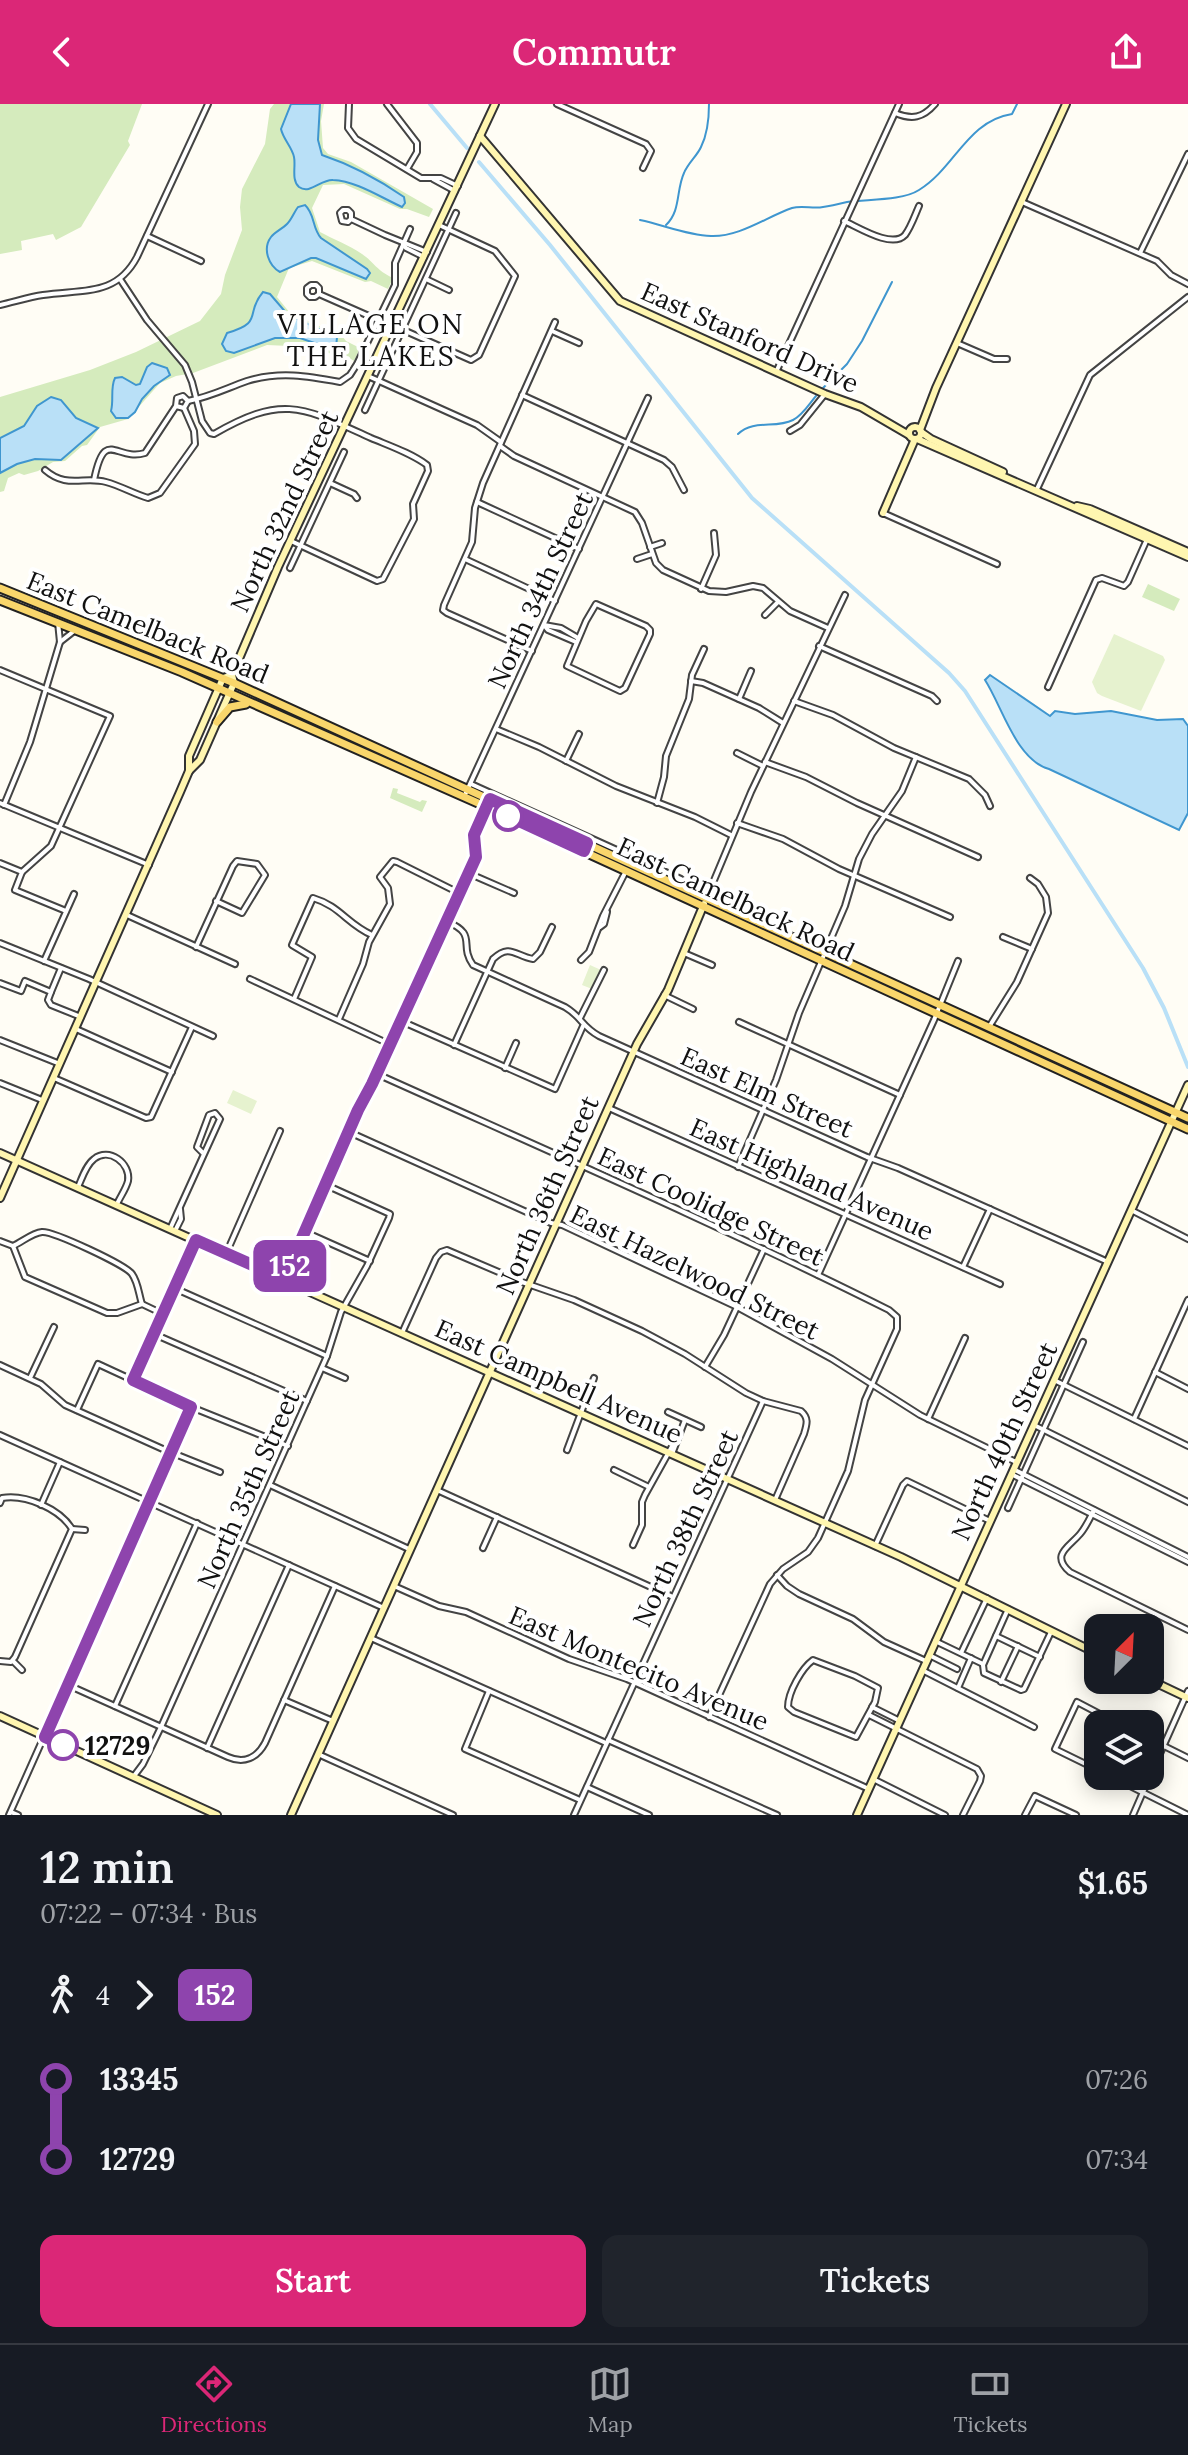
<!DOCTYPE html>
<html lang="en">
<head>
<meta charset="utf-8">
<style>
	body { margin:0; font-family:Lora,serif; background:#20242c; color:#f1f3f6; height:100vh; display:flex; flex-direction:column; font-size:30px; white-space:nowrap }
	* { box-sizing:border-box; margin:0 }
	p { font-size:26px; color:#9ea1a6 }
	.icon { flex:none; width:44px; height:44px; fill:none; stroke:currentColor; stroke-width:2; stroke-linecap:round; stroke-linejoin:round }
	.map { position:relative; height:1711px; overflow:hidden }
	.sheet { display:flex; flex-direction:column; background:#171b24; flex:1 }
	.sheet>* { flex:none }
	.badge { padding:0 16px; border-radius:12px; font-size:28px; line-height:52px }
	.needle { width:52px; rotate:24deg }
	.fabs { position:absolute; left:1084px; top:1510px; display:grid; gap:16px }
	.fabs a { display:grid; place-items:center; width:80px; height:80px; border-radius:16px; background:#171b24; box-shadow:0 4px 20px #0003; font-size:40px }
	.map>.badge { position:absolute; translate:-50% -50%; box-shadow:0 0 0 4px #fff }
	.legs { display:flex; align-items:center; gap:12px; height:88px; padding:0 40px; font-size:26px }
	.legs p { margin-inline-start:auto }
	.headline { display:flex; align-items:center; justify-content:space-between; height:136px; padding:0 40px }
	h1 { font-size:44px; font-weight:600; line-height:60px }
	.primary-button { display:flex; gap:16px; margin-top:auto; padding:16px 40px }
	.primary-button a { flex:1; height:92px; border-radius:16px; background:#db2777; color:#fff; font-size:32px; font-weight:600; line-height:92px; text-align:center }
	.primary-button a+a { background:#20242c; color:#f1f3f6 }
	ul { padding:0 40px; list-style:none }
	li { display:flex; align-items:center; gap:28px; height:80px; font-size:30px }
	li i { display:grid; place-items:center; width:12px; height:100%; margin:0 10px; background:currentColor }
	li i::after { content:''; width:20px; height:20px; margin:-10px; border:6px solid; border-radius:50%; background:#171b24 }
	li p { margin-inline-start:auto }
	li:first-child i { background:linear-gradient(#0000 50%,currentColor 0) }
	li:last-child i { background:linear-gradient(currentColor 50%,#0000 0) }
	header { display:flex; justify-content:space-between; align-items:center; height:104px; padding:0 40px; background:#db2777; color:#fff; font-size:36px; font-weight:600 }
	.tabs { display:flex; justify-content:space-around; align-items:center; height:112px; border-top:2px solid #363941; background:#171b24; font-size:22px; color:#9ea1a6 }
	.tabs a { display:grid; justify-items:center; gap:4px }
	.tabs .active { color:#db2777 }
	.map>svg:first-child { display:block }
	.green { fill:#d5ebbd }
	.pitch { fill:#e6f2cf }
	.water { fill:#b9e0f7; stroke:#3f96cf; stroke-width:2 }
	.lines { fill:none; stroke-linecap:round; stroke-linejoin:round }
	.stream { stroke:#3f96cf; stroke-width:2 }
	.canal { stroke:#b9e0f7; stroke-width:4 }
	.street-casing { stroke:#444; stroke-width:8 }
	.secondary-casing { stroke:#333; stroke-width:10 }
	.primary-casing { stroke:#222; stroke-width:11 }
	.street { stroke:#fff; stroke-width:4 }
	.secondary { stroke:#fff6b0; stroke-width:6 }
	.primary { stroke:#f9d66b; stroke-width:7 }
	.line-1-casing { stroke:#fff; stroke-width:18 }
	.line-1 { stroke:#8e44ad; stroke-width:12 }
	.stop-1-dot { fill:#fff; stroke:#8e44ad; stroke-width:4 }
	.labels { text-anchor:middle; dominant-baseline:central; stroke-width:8; stroke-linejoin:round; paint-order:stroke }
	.street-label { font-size:26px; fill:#111; stroke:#fff }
	.stop-label { font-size:26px; font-weight:bold; fill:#111; stroke:#fff; text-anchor:start }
	.neighbourhood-label { font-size:28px; letter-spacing:2px; fill:#111; stroke:#fff }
</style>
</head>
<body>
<header><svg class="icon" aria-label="back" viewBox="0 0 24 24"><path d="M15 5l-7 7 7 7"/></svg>Commutr<svg class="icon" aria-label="share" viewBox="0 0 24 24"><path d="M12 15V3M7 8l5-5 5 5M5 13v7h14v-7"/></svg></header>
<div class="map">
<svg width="1188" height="1711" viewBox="0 0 1188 1711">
	<rect width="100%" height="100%" fill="#fffdf5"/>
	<!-- green -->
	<g class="green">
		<polygon points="0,0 142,0 128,37 130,41 81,123 56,136 53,130 21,137 22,146 0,150"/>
		<path d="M274,0H324L321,17L323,44L328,50L351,58L433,105L429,113L407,105H400L344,80L323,81L312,104L320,128C333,135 349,141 362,150C375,159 376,166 393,174L388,185L371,177L365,178L312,157L289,164L277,193L290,209L342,232L346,237L360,244L354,257L339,247L332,250L311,243L267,241L193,269L176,272L160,279L128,315L100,323L87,341L82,342L65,357L53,358L38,367L24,371L19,369L8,374L4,387L0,388V293L90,266L136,248L200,217L221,190L225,171L242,126L240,103L242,85L265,40L270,5Z"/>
		<polygon points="1148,480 1180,495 1174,507 1142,493"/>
		<polygon points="393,684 398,685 397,689 420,698 422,696 427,697 422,708 390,694"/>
	</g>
	<!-- pitch -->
	<g class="pitch">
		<polygon points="1114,530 1163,552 1165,556 1141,607 1102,592 1097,589 1092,578"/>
		<polygon points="590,861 601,866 592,885 582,881"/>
		<polygon points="233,986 257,997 251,1010 227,999"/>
	</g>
	<!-- water -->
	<g class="water">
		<path d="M291,0H320L318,36L322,51C352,61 378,75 404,93L405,99L402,103C380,93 356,77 333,76C321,75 310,91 299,83C291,76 296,62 294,53C292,43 283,35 281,25Z"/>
		<path d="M305,101C315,110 312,124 321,134L367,165L370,169L366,175L316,154H311L280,168C269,162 262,145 271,133C275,128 282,125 287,120C292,115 294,108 298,103Z"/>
		<path d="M263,188L270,190L288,211L337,233L336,244H329L300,234H275L234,249L226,247L222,240L227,229C265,218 244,210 263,188Z"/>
		<path d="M152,259L167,264L170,271L154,282L142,295L135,308L128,314H116L111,307C114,296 110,284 115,274L122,273L136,281L140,280L147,263Z"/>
		<polygon points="51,293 61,296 76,314 98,324 61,356 35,355 17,360 0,369 0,334 24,322 37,302"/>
		<path d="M990,571L1050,612L1055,607L1075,610L1111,607L1157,616L1183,615L1188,622V709L1179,726L1049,665C1016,656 1002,602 985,576Z"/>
	</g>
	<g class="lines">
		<!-- stream -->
		<g class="stream">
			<path d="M640,116C664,121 686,131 711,132C740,133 766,113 792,104C802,101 813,105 823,103C831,102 839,100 847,98C868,95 902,97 919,86C955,64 967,17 1012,10L1017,0"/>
			<path d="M666,121C681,107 676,86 684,69C688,59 697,52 701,43C708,29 709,15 709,0"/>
			<polyline points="823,284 847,260 862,237 892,178"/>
			<path d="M738,330C754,315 775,325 793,316C803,311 809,300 816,292"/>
		</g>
		<!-- canal -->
		<g class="canal">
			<polyline points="430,0 467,44"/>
			<polyline points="479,58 550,141 752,394 949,569 965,587 1143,864 1164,904 1188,963"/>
		</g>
		<!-- street casing -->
		<g class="street-casing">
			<g id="street">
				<polyline points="349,0 348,24 356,35 421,74 441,74 458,82"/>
				<polyline points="387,0 417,39 417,48 407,65"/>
				<polyline points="557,0 646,40 651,47 643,64"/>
				<path d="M895,9C912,16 923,14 935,0"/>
				<polyline points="433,75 455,87"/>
				<polyline points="1022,98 1157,157 1171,171 1188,180"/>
				<polyline points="351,115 351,109 348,106 343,106 340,109 342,117 348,118 351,115 385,131 427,148"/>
				<path d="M844,117C858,123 892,145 905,131C911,123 915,111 919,102"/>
				<polyline points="147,132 201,157"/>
				<polyline points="403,140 406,144 424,153"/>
				<polyline points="1140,149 1188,50"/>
				<path d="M120,175L147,216L185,261L192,278L202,317L210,329L214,330C283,290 303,303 371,334C390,342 411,349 427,361L428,367L413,400L414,415L383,475L377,477L291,437"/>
				<polyline points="426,175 449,186"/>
				<polyline points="319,190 319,184 316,181 311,181 307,184 307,190 310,193 315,193 319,190 378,216"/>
				<path d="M0,201C14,198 29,193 43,191C82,185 116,193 137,153L208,0"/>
				<polyline points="392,221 471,256 479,251 515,172 495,147 439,121"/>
				<polyline points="552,227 579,239"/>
				<polyline points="957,239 994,255 1007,255"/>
				<polyline points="777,266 899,0"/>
				<polyline points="368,272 477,321 501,338"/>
				<polyline points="522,291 664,356 672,363 684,386"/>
				<path d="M188,297C210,293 227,284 247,277C279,267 308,272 340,278L350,271L357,260L395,181V159L410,125"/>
				<polyline points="365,306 456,109"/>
				<polyline points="790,327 800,321 825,290"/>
				<polyline points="500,342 514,352 635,408 642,419 656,459 663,466 709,487 726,488 753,482 763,484 790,507 828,524"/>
				<path d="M45,366C67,385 83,372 106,378C121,382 134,390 148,394L160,389L195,340L194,327L184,304"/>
				<path d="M94,376C105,322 116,358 145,349L176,302L177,294L183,292L188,297L184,304L176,302"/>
				<polyline points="330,379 354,390 357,394"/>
				<polyline points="1037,385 1090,271 1188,193"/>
				<polyline points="477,398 579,445"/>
				<polyline points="883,409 997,460"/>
				<polyline points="650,443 662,439"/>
				<polyline points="465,455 555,497"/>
				<polyline points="637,455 652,450"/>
				<polyline points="290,464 344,348"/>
				<polyline points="701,485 716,451 714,429"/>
				<polygon points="596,500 646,522 650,526 650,530 625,584 620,587 567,562 586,517"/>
				<polyline points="765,511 778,498"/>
				<polyline points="544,521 561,524 578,534"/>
				<polyline points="544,521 548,526 576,538"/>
				<polyline points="60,538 74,527"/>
				<polyline points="819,542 932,592 937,597"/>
				<polyline points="532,547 447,509 443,506 444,501 472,438 475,404 483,379 555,218"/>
				<polyline points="0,566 110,612 51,742 22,768"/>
				<polyline points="691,577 703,579 759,604 783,619"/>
				<polyline points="1048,583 1096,476 1102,474 1124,482 1128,478 1148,433"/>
				<polyline points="739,595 751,567"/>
				<polyline points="794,597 833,611 894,644 969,675 985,691 990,702"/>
				<polyline points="496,625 539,643 616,682 695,713 731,731"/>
				<polyline points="737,649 763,662"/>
				<polyline points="566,657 579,630"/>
				<polyline points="765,658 806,673 857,699 978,753"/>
				<polyline points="471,680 681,775 681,781"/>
				<polyline points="464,693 648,294"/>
				<polyline points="0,699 149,761"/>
				<polyline points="657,699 664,673 666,652 689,595 692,571 704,545"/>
				<polyline points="4,701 30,638 60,538 58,518"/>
				<polyline points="737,719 783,735 839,765 950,813"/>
				<polyline points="0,759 22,768 15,786 66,807"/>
				<polyline points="468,769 514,789"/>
				<polyline points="707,793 751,688 845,491"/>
				<polyline points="127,811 235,860"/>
				<path d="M446,817C479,831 458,840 473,861L565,903C582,913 581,922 599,932L867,1053L898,1064L1108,1158"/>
				<polyline points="600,823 604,820 607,808"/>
				<polyline points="1003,833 1032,845"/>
				<polyline points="0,839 89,875 213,932"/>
				<polyline points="196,843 233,762 237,757 257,760 265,771 242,809 216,797"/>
				<polyline points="684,849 712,861"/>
				<polyline points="581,856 589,848 603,812 626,767"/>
				<polyline points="44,857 74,790"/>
				<polyline points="250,875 389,940"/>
				<polyline points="0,879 21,887 25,877 51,888 48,896 51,901 81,913"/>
				<polyline points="51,888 61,864"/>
				<polyline points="664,891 693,905"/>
				<path d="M294,895L312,853L292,841L313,794C340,802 347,820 372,831"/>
				<polyline points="580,914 604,866"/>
				<polyline points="339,915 363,860 369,838 390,800 388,784 380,773 393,757 397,758 459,789"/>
				<polyline points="401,917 555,985 583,922"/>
				<polyline points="739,918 900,991"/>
				<polyline points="989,923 1017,878 1048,809 1046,793 1038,780 1030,774"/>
				<polyline points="76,925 172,968"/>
				<polyline points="0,936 60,960"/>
				<path d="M454,941L493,855C510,839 515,852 533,855L540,848L552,823"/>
				<polyline points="505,964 516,939"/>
				<path d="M377,970C548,1047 721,1122 889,1206L897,1213V1225L865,1296L848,1367L818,1434L808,1448L783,1465L770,1480L709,1613"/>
				<polyline points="54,974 146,1014 151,1013 192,923"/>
				<polyline points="0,979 42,996"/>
				<polyline points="609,1004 1000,1180"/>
				<polyline points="349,1028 551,1119 562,1121 737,1203 832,1255 920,1311 1016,1358"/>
				<polyline points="738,1063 776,976 799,909 845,802 859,755 872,730 902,687 916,653"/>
				<path d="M78,1083C82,1074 86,1061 94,1055C109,1043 131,1059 128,1077C126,1085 120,1093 117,1100"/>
				<polyline points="1131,1106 1188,1135"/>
				<polyline points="170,1125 220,1015 215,1009 209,1011 197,1043 203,1049"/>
				<polyline points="175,1127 181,1115 180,1105"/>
				<polyline points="305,1128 370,1157"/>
				<polyline points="0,1137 13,1142 25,1173 107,1209 117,1209 142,1200 163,1210"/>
				<path d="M13,1142C22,1138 32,1129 42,1128C53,1127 126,1161 132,1170C138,1178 139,1191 142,1200"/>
				<polyline points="226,1150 280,1027"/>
				<polyline points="963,1163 990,1105"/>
				<polyline points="818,1171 934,916 958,857"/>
				<polyline points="284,1175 358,1006 372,980 476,753 474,731 487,703"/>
				<polyline points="174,1184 327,1252"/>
				<path d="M402,1229L436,1154L441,1148L447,1146L522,1178L574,1196L642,1227L685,1250L746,1289L763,1297L801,1307C809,1314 807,1320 804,1330L775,1396"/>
				<polyline points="154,1230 307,1297"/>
				<polyline points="0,1261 41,1280 65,1301 165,1346 220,1368"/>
				<polyline points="705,1263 724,1231 764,1145"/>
				<polyline points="322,1264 345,1274"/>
				<polyline points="1155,1268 1188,1285"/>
				<polyline points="30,1274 54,1223"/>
				<polyline points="133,1276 196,1136"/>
				<polyline points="1054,1276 1188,1342"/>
				<polyline points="77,1306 98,1260 191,1303 288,1342"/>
				<polyline points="668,1308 701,1323"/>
				<polyline points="928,1315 965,1234"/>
				<polyline points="1134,1315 1188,1196"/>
				<polyline points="1034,1321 1188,1398"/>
				<polyline points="0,1331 384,1504"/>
				<polyline points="567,1346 594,1274"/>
				<polyline points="672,1350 685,1316"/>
				<polyline points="614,1366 649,1383"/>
				<polyline points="1015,1366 1188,1453"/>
				<polyline points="1011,1370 1188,1458"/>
				<polyline points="270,1381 409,1445"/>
				<polyline points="437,1386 673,1493"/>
				<path d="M0,1399L2,1394C26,1390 60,1405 72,1425L15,1553L11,1558L0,1557"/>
				<polyline points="41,1401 60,1358"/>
				<polyline points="1008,1404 1083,1238"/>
				<path d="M1094,1406C1090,1414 1086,1423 1080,1430C1069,1443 1050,1451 1070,1468L1188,1526"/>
				<polyline points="72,1425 85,1426"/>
				<polyline points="633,1441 642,1421 642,1398 645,1391 680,1328"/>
				<polyline points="875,1442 903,1381 907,1377 990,1417"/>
				<polyline points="483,1444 497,1413"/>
				<polyline points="777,1471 787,1482 799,1490 853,1515 884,1538 926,1557"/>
				<polyline points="394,1482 439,1502 466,1508 569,1555 627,1575 869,1685"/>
				<polyline points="1008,1505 983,1561 984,1569 1021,1586 1024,1585 1051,1528"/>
				<polyline points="996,1532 1040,1553"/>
				<polyline points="371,1534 606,1639"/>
				<polyline points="935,1537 983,1560"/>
				<polyline points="961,1549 987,1494"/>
				<polyline points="929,1551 957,1565"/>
				<path d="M813,1556L855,1572L878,1584L875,1598L856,1633L794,1608L788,1603C788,1588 802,1564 813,1556Z"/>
				<polyline points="13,1557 22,1566"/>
				<polyline points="922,1566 1034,1623"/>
				<polyline points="1001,1578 1018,1542"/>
				<path d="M68,1581L228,1653C244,1660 257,1654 265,1639L335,1482"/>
				<polyline points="958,1584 971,1554"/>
				<polyline points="489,1587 465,1645 580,1696"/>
				<polyline points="284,1596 333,1617"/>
				<polyline points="115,1602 197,1419"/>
				<polyline points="872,1603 900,1617"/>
				<polyline points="869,1611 977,1665 981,1672 980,1677 963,1711"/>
				<polyline points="1150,1635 1188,1654"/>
				<polyline points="608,1636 777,1711"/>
				<polyline points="207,1644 289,1461"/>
				<polyline points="318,1650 453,1711"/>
				<polyline points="1098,1666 1055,1645 1077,1598 1119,1620"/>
				<polyline points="134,1672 143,1660 161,1623 327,1252 341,1208 367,1162 389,1114 390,1110 326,1081"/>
				<polyline points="1110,1672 1188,1711"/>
				<polyline points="1150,1672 1188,1587"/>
				<polyline points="873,1675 945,1711"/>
				<polyline points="587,1683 649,1711"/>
				<polyline points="11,1708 18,1711"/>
				<polyline points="9,1711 191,1303"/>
				<polyline points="574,1711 763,1297"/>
				<polyline points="1025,1711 1035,1692 1076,1711"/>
				<polyline points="1133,1711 1150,1672"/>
			</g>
		</g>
		<!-- secondary casing -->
		<g class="secondary-casing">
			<g id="secondary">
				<polyline points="480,32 620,197 825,290 861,303 909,331"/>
				<circle cx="915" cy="329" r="6"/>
				<polyline points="920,326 936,284 1066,0"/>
				<polyline points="921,328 931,335 1003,368"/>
				<polyline points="917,335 1188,453"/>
				<polyline points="1077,402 1090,405 1188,448"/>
				<polyline points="883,409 915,335"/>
				<polyline points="189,667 200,656 234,579 232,571 278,463 495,0"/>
				<polyline points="0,1049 901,1453 1098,1550"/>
				<polyline points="0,1094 180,688 189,667 189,652 223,574 232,571"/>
				<polyline points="1150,1576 1188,1594"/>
				<polyline points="0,1612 217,1711"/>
				<polyline points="291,1711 637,940 668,886 704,800"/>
				<polyline points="857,1711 1188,981"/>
			</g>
		</g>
		<!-- primary casing -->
		<g class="primary-casing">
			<g id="primary">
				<polyline points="0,484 234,579 1188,1014"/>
				<polyline points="0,496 182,568 487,703 1188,1025"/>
				<polyline points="217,618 230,603 246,600"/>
			</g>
		</g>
		<!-- street -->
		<use href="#street" class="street"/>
		<!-- secondary -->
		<use href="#secondary" class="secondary"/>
		<!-- primary -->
		<use href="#primary" class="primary"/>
	</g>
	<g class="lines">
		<!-- line-1 casing -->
		<g class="line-1-casing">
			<polyline id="line-1" points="63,1641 45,1633 191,1303 133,1276 196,1136 284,1175 358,1006 372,980 476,753 474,731 490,695 587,739 584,747 508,712"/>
		</g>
		<!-- line-1 -->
		<use href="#line-1" class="line-1"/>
	</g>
	<!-- markers -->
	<g class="stop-1-dot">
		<circle cx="508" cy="712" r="14"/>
		<circle cx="63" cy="1641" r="14"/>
	</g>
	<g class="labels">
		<!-- street labels -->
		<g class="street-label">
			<text transform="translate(750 233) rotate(24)">East Stanford Drive</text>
			<text transform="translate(284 407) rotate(-65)">North 32nd Street</text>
			<text transform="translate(540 486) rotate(-65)">North 34th Street</text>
			<text transform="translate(148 523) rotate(22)">East Camelback Road</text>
			<text transform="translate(736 795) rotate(25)">East Camelback Road</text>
			<text transform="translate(767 988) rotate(24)">East Elm Street</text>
			<text transform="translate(812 1075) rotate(24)">East Highland Avenue</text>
			<text transform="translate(547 1091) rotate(-66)">North 36th Street</text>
			<text transform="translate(711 1102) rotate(25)">East Coolidge Street</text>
			<text transform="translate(695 1168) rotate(26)">East Hazelwood Street</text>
			<text transform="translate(559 1277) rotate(24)">East Campbell Avenue</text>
			<text transform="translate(1004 1337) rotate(-65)">North 40th Street</text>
			<text transform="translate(248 1385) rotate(-66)">North 35th Street</text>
			<text transform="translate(685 1424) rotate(-65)">North 38th Street</text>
			<text transform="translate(639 1564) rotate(23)">East Montecito Avenue</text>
		</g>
		<!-- stop labels -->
		<g class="stop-label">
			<text x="85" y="1641">12729</text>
		</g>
		<!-- neighbourhood labels -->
		<g class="neighbourhood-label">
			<text x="371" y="220">VILLAGE ON<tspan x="371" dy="32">THE LAKES</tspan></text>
		</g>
	</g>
</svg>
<div class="fabs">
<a><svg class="needle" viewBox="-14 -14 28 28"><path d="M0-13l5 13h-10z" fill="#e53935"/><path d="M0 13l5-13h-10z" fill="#9ea1a6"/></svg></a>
<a><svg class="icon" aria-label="layers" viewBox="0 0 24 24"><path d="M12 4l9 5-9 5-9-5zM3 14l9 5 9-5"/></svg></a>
</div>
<b class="badge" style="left:290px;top:1162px;background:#8e44ad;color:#fff">152</b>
</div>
<section class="sheet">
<div class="headline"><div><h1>12 min</h1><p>07:22 – 07:34 · Bus</p></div><b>$1.65</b></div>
<div class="legs"><svg class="icon" aria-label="walk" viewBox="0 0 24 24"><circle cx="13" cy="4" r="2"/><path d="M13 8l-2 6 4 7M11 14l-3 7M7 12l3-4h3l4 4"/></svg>4<svg class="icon" aria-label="forward" viewBox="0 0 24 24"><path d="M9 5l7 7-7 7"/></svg><b class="badge" style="background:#8e44ad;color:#fff">152</b></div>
<ul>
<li><i style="color:#8e44ad"></i><b>13345</b><p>07:26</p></li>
<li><i style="color:#8e44ad"></i><b>12729</b><p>07:34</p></li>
</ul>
<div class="primary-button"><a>Start</a><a>Tickets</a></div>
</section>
<nav class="tabs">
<a class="active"><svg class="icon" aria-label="directions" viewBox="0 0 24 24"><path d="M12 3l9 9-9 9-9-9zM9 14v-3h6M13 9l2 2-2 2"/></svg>Directions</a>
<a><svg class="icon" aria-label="map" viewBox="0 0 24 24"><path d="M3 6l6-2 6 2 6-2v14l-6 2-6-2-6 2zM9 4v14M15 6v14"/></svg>Map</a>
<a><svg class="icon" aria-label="tickets" viewBox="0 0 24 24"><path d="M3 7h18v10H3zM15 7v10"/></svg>Tickets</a>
</nav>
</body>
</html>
